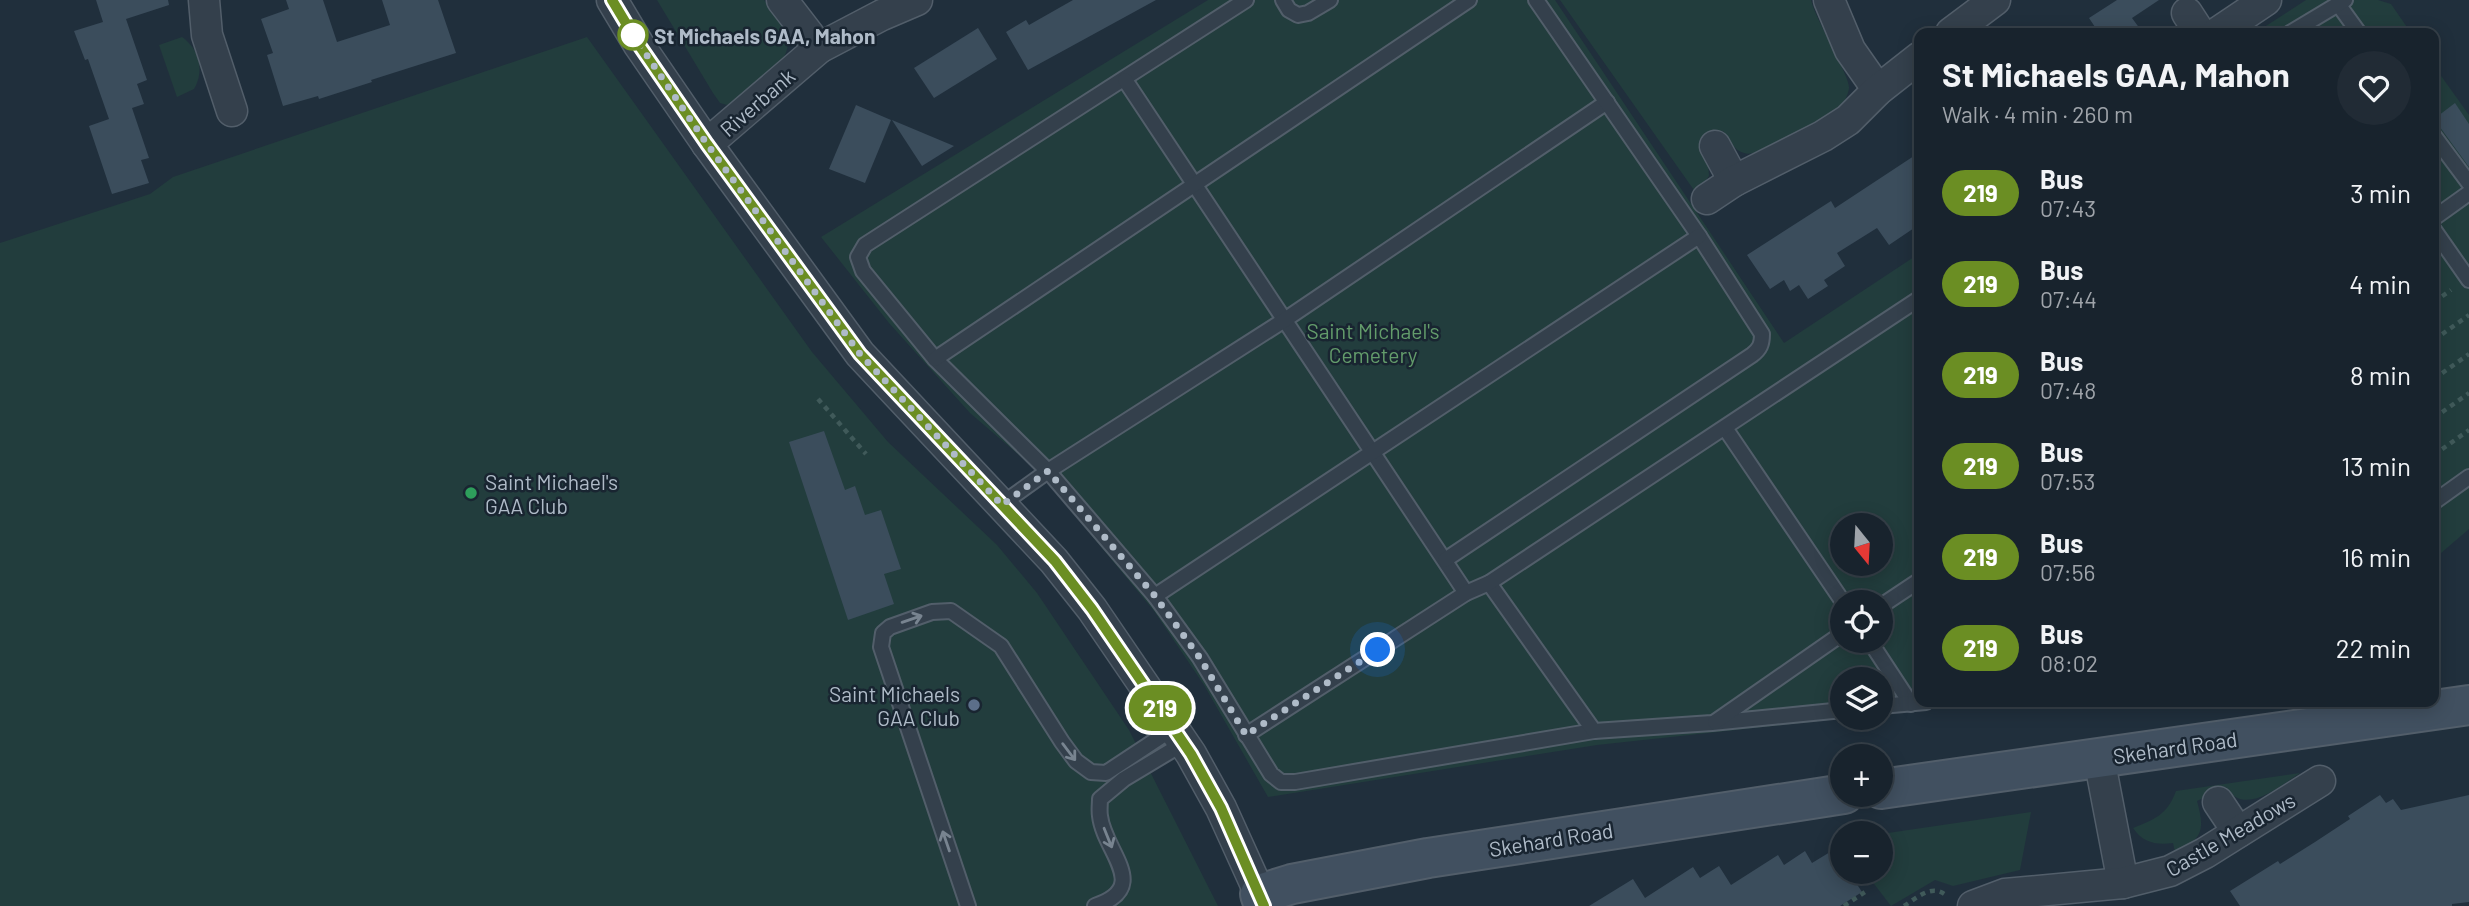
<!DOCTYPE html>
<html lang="en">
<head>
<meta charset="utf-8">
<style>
	body { margin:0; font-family:Barlow,sans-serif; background:#212b35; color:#f1f3f6; height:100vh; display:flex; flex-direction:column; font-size:26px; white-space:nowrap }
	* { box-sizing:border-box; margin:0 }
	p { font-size:23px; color:#9fa4aa }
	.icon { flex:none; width:38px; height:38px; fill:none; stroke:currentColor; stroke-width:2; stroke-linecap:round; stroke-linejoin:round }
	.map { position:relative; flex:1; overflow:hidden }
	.side { position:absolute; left:1914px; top:28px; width:525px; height:679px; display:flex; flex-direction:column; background:#18232d; border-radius:14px; box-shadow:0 4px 18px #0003,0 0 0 2px #364049 }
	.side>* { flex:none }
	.badge { padding:0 14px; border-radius:23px; font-size:24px; line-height:46px }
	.needle { width:46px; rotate:162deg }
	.tools { position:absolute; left:1830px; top:513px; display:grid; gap:14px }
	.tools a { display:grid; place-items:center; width:63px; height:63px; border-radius:50%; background:#18232d; box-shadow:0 4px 18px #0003,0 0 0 2px #364049; font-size:35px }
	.you { position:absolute; width:35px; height:35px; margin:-18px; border:5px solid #fff; border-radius:50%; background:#1a73e8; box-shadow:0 0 0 10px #1a73e833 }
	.map>.badge { position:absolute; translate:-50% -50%; box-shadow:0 0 0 4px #fff }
	.round { display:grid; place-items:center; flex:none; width:74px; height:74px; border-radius:37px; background:#212b35 }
	.summary { display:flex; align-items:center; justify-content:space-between; height:119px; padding:0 28px }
	h1 { font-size:33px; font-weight:700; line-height:52px }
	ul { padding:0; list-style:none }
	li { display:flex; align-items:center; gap:21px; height:91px; padding:0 28px }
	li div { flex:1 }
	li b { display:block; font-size:26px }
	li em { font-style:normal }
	li .badge { min-width:77px; font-weight:700; text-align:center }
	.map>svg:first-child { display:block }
	.green { fill:#223d3d; fill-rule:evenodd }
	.building { fill:#3b4d5c }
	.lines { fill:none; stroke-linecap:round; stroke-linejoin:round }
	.lane-casing { stroke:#525e6a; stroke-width:18 }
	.street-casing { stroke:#525e6a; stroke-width:33 }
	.secondary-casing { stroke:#525e6a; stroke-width:42 }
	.path { stroke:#405a5a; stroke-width:4.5; stroke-dasharray:5 5; stroke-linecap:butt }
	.lane { stroke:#34404c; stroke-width:14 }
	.street { stroke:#34404c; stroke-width:30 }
	.secondary { stroke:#415060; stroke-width:38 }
	.oneway { stroke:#788490 }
	.line-casing { stroke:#fff; stroke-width:16 }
	.line { stroke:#6b8e23; stroke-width:10 }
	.walk { stroke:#afbbc8; stroke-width:7; stroke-dasharray:0 12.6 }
	.stop-dot { fill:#fff; stroke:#6b8e23; stroke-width:3.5 }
	.leisure-dot { fill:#2e9e5b; stroke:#192531; stroke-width:2.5 }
	.service-dot { fill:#5c6f8a; stroke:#192531; stroke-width:2.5 }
	.labels { text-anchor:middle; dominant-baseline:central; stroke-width:5; stroke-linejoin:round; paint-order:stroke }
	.stop-label { font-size:21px; font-weight:bold; fill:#afbbc8; stroke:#192531; text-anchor:start }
	.street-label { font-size:21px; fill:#afbbc8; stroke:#192531 }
	.park-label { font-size:21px; fill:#639c6b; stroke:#192531 }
	.poi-label { font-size:21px; fill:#afbbc8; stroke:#192531; text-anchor:start }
</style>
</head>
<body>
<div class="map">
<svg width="2469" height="906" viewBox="0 0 2469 906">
	<rect width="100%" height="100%" fill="#202f3c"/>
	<!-- green -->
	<g class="green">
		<path d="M657,0H764C778,18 796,34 784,57L741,98L727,105L720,103L713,93Z"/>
		<path d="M1208,0H1555L1784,343L1920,253V702H1992L1881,714V679H1843V718H1848L1597,745L1268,797L1204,685L1154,611L1040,473L970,413L889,323L821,237ZM1843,525H1881V564H1843ZM1843,602H1881V640H1843Z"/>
		<path d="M1560,0H1811C1816,21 1850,76 1849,88C1848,95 1844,103 1840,108C1827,121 1761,159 1744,153C1733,150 1729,139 1723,131L1699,147L1708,163L1709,176L1696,193Z"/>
		<polygon points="2306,0 2378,0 2391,4 2411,33 2255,33"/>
		<path d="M182,37C199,49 205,70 194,89L177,97L159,45Z"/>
		<polygon points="587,37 812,352 888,442 997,545 1037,593 1129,730 1218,906 0,906 0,243 150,194 173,177"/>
		<polygon points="2434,66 2469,115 2469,529 2434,559"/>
		<path d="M2300,773C2279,787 2244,817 2226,787L2197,801C2205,830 2203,839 2175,852L2173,843C2156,845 2143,843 2133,828C2154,820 2168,814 2176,791Z"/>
		<polygon points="2031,812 2020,870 1953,886 1935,880 1891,906 1865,872 1881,872 1881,834"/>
	</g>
	<!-- building -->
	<g class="building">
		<polygon points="96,0 168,0 169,5 126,19 147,80 137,84 144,104 132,108 149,158 141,160 149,183 112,194 89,126 109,119 88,59 85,60 74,31 103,22"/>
		<polygon points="286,0 323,0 337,42 390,25 382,0 438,0 456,53 371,80 372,82 319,99 318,96 283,106 267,55 273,53 261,19 289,9"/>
		<polygon points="1073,0 1156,0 1028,70 1006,32 1026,20 1029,25"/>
		<polygon points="2117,0 2159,0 2132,18 2143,33 2099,33 2089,18"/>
		<polygon points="978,28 997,59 934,98 914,68"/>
		<polygon points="2455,103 2469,124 2469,167 2434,119"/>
		<polygon points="856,105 891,120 865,183 829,169"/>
		<polygon points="892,120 954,146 922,166"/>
		<polygon points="1920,152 1920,224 1889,245 1877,228 1837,253 1845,266 1824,280 1828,286 1808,299 1799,285 1790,291 1784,280 1770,289 1747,255 1831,201 1835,208"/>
		<polygon points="824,431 845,490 855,486 865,515 881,510 901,569 884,574 894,604 848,620 789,442"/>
		<polygon points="2380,795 2386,803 2393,799 2401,810 2469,795 2469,902 2452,904 2452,906 2240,906 2230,891 2278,861 2280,864 2315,842 2350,819 2348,816"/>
		<polygon points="1835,849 1843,861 1843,872 1849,872 1862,892 1840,906 1589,906 1633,879 1645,898 1693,867 1700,878 1719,866 1731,885 1778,855 1784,865 1805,851 1812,863"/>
	</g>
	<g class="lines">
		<!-- lane casing -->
		<g class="lane-casing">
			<g id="lane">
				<polyline points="1246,0 865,245 858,257 863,271 935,359 1048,471 1155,596 1200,658 1271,774 1281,782 1295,782 1594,731"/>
				<polyline points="1283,0 1289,10 1298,15 1308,13 1330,0"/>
				<polyline points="2338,4 2359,33"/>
				<polyline points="2290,33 2345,0"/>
				<polyline points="1125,80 1466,593"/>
				<polyline points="2434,136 2469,183"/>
				<polyline points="2434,218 2469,193"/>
				<polyline points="2434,230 2469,280"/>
				<polyline points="935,359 1469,0"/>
				<polyline points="1725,428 1843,602"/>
				<polyline points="2434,502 2469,477"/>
				<polyline points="1002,504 1048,471 1286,319 1607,102"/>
				<path d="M1445,560L1752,355C1760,349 1762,344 1762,334L1699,236L1536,0"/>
				<polyline points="1489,583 1594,731 1712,723 1843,710"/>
				<polyline points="1155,596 1699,236"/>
				<polyline points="1881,606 1920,580"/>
				<polyline points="1869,640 1911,704"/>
				<polyline points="1881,706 1926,702"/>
				<polyline points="1715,722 1843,633"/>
				<polyline points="1246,735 1466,593 1489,583 1920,298"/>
				<polyline points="968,906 881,647 883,633 890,627 932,612 951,611 1001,646 1062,742 1076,761 1091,772 1106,773 1174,728"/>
				<path d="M1095,906C1152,887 1104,852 1100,816C1099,810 1100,804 1100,799L1124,779L1184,743"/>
			</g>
		</g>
		<!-- street casing -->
		<g class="street-casing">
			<g id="street">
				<polyline points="204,0 207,35 232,111"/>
				<polyline points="612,0 639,45 707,144 860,354 1054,561 1092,609 1191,754 1221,808 1260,894"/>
				<polyline points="782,0 819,48"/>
				<polyline points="1829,0 1850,50 1878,90"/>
				<polyline points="2187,13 2200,33"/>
				<polyline points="1951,33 1995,0"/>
				<polyline points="2217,33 2266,0"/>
				<polyline points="707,144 819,48 882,15 917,0"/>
				<polyline points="1715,146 1734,181"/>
				<polyline points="1707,199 1734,181 1823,136 1848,120 1878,90 1920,57"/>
				<polyline points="2099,758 2123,883"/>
				<polyline points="2218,802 2238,832"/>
				<polyline points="1973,906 2005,894 2123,883 2170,871 2205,853 2320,781"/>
			</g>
		</g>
		<!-- secondary casing -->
		<g class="secondary-casing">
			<g id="secondary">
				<polyline points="1881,789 2469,705"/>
				<polyline points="1264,906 1260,894 1292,884 1428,858 1844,794"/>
			</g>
		</g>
		<!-- path -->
		<g class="path">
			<polyline points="2434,302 2451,290"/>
			<polyline points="2434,340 2469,315"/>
			<polyline points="2434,379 2469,354"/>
			<polyline points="818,399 866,454"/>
			<polyline points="2434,418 2469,393"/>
			<polyline points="2434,455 2469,430"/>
			<polyline points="1844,906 1868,890"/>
			<path d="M1904,906C1918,897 1932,883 1947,896"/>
		</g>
		<!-- lane -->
		<use href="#lane" class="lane"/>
		<!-- street -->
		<use href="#street" class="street"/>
		<!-- secondary -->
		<use href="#secondary" class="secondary"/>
	</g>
	<!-- one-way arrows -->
	<defs><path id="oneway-shaft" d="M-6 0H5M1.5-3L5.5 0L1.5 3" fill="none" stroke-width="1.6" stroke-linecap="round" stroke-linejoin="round" transform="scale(1.75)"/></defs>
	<g class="oneway">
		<use href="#oneway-shaft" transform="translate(912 619) rotate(-19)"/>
		<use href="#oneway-shaft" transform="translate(1069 752) rotate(53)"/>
		<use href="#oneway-shaft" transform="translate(1108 838) rotate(68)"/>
		<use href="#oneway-shaft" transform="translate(946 841) rotate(-109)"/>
	</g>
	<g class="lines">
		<!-- line casing -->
		<g class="line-casing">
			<polyline id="line" points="612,0 639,45 707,144 860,354 1055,561 1092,609 1191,754 1221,808 1264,906"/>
		</g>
		<!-- line -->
		<use href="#line" class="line"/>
		<!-- walk -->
		<polyline class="walk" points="633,35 707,144 860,354 1002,505 1048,471 1155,596 1200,658 1246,735 1378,650"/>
	</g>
	<!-- markers -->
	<circle class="stop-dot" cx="633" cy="35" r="14"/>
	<circle class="leisure-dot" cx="471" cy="493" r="7"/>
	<circle class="service-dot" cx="974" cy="705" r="7"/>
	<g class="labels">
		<!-- stop labels -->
		<g class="stop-label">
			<text x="654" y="35">St Michaels GAA, Mahon</text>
		</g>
		<!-- street labels -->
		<g class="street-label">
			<text transform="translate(757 102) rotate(-41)">Riverbank</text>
			<text transform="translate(2175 747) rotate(-8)">Skehard Road</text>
			<text transform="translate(2230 834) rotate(-30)">Castle Meadows</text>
			<text transform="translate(1551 839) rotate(-9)">Skehard Road</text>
		</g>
		<!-- park labels -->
		<g class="park-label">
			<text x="1373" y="330">Saint Michael's<tspan x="1373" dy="24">Cemetery</tspan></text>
		</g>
		<!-- poi labels -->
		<g class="poi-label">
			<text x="485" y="481">Saint Michael's<tspan x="485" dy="24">GAA Club</tspan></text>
			<text x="960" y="693" text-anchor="end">Saint Michaels<tspan x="960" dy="24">GAA Club</tspan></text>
		</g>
	</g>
</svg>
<div class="tools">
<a><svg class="needle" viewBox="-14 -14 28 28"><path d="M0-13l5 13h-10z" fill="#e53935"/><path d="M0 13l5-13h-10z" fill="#9fa4aa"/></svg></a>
<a><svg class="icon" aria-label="locate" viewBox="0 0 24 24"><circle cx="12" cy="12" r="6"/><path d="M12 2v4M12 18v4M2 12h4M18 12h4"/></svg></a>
<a><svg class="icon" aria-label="layers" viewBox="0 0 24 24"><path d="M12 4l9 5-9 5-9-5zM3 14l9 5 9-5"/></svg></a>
<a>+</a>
<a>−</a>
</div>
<div class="you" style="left:1378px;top:650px"></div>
<b class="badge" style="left:1160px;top:708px;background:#6b8e23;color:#fff">219</b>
<section class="side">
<div class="summary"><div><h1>St Michaels GAA, Mahon</h1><p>Walk · 4 min · 260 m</p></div><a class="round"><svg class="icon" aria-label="heart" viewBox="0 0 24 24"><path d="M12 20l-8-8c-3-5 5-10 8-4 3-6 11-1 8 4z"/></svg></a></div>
<ul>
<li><span class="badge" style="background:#6b8e23;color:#fff">219</span><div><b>Bus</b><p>07:43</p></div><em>3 min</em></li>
<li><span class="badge" style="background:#6b8e23;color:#fff">219</span><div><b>Bus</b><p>07:44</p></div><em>4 min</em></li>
<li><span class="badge" style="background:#6b8e23;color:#fff">219</span><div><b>Bus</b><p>07:48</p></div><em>8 min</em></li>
<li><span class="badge" style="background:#6b8e23;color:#fff">219</span><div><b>Bus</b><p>07:53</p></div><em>13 min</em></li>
<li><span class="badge" style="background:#6b8e23;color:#fff">219</span><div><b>Bus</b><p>07:56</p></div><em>16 min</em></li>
<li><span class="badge" style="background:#6b8e23;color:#fff">219</span><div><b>Bus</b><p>08:02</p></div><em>22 min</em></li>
</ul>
</section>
</div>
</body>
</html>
